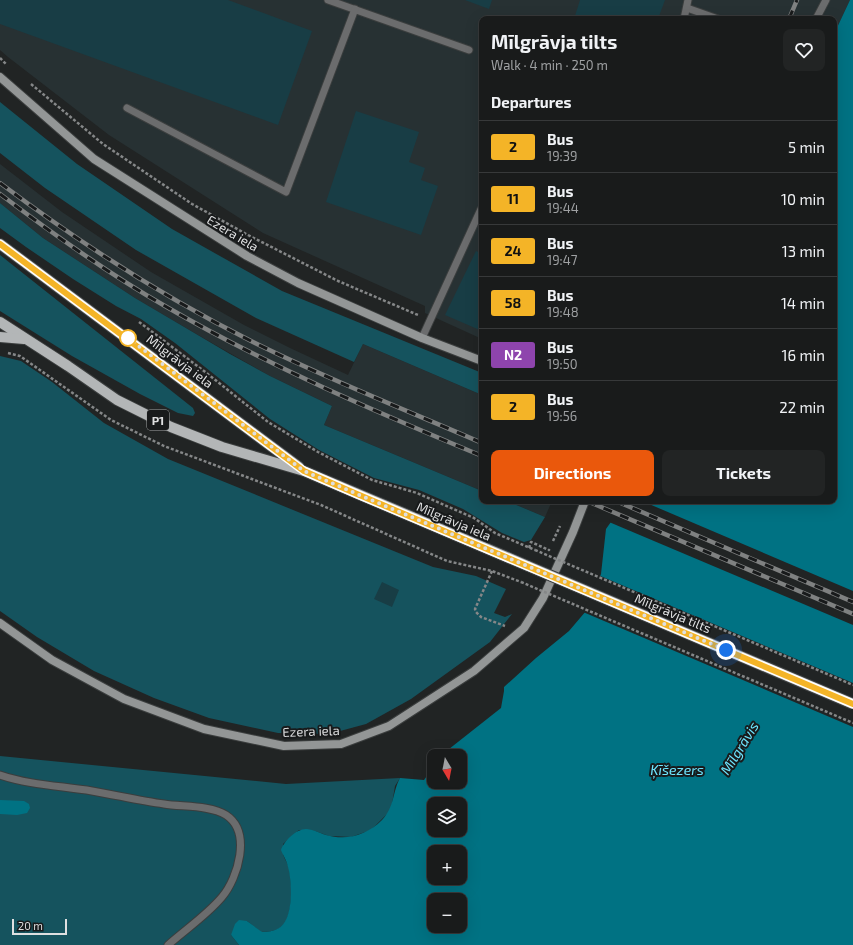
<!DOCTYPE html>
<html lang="en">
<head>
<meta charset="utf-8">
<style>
	body { margin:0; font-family:"Exo 2",sans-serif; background:#222424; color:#f1f3f6; height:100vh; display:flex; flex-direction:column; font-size:15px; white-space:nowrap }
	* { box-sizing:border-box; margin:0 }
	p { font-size:13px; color:#9fa1a3 }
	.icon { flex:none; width:22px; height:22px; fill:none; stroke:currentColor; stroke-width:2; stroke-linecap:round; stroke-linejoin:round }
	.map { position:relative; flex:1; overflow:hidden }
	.sheet { position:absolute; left:479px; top:16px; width:358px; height:488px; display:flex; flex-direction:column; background:#191b1b; border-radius:8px; box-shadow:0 4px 16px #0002,0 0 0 1px #37393a }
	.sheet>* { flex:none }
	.badge { padding:0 8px; border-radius:3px; font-size:14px; line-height:26px }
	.needle { width:26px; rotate:170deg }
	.fabs { position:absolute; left:427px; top:749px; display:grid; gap:8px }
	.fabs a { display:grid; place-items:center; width:40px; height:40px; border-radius:8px; background:#191b1b; box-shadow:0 4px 16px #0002,0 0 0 1px #37393a; font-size:20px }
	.scale { position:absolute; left:12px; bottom:10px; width:55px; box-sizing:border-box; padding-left:4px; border:2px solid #dedfe0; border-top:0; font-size:11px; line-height:14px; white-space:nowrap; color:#dedfe0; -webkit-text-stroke:3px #181a1b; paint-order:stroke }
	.you { position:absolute; width:20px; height:20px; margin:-10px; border:3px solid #fff; border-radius:50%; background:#1a73e8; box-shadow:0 0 0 6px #1a73e833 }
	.map>.badge { position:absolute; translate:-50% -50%; box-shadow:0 0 0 2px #fff }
	h2 { padding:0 12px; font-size:15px; line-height:36px }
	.round { display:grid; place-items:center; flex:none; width:42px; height:42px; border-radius:8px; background:#222424 }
	.summary { display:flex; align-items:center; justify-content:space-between; height:68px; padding:0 12px }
	h1 { font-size:19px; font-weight:700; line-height:30px }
	.action { display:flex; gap:8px; margin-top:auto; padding:8px 12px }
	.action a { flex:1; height:46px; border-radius:8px; background:#ea580c; color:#fff; font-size:16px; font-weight:700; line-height:46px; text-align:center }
	.action a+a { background:#222424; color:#f1f3f6 }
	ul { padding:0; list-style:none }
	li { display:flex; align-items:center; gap:12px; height:52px; padding:0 12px; border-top:1px solid #37393a }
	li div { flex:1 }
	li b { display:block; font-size:15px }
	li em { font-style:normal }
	li .badge { min-width:44px; font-weight:700; text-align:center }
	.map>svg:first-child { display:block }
	.built { fill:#273133 }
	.green { fill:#15535e }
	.water { fill:#007283; fill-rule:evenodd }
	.pier { fill:#212424 }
	.building { fill:#183d45 }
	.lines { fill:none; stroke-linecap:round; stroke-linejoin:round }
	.lane-casing { stroke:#3b3e3e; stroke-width:9 }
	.secondary-casing { stroke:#3b3e3e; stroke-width:10 }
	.primary-casing { stroke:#3b3e3e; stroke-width:12 }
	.path { stroke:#858788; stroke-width:2.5; stroke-dasharray:3 2; stroke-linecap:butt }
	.lane { stroke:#6b6c6d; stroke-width:7 }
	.secondary { stroke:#939696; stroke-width:8 }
	.primary { stroke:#b3b6b7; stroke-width:10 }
	.rail-casing { stroke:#7f8181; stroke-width:4.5 }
	.rail { stroke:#181a1b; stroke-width:3; stroke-dasharray:9; stroke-linecap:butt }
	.primary-bridge-casing { stroke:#3b3e3e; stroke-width:12; stroke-linecap:butt }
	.path-bridge { stroke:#858788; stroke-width:2.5; stroke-dasharray:3 2; stroke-linecap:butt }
	.primary-bridge { stroke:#b3b6b7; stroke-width:10 }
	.line-casing { stroke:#fff; stroke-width:9 }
	.line { stroke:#f4b427; stroke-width:6 }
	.walk { stroke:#dedfe0; stroke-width:4; stroke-dasharray:0 7.2 }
	.stop-dot { fill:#fff; stroke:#f4b427; stroke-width:2 }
	.labels { text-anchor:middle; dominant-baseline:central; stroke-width:4; stroke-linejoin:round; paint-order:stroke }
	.shield { fill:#181a1b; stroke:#a3a4a5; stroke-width:1 }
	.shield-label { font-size:12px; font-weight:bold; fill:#dedfe0 }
	.street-label { font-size:13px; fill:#dedfe0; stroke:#181a1b }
	.water-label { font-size:14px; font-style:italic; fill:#6ee6ff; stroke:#181a1b }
</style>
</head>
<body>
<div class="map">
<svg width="853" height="945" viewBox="0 0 853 945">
	<rect width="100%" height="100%" fill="#212424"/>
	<!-- built -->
	<g class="built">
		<polygon points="0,0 850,0 834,34 834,19 482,19 482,339 425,313 425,306 263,233 109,135 8,57 0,50"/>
		<polygon points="0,164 62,212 151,272 244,325 290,348 348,375 363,344 482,395 482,491 324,425 332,406 270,376 198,335 135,298 43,238 0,203"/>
		<polygon points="507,501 552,501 545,517"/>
	</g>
	<!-- green -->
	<g class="green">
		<polygon points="0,102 77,164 172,229 282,291 482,373 482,395 363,344 354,362 256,318 136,250 45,188 0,153"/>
		<polygon points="0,203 43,238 135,298 230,354 270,376 332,406 324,425 482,491 482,501 507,501 545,517 531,540 524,542 502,533 463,509 419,490 374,478 319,450 270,419 175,343 141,319 116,306 73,279 26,247 0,228"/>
		<polygon points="0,255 193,408 195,413 193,416 178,413 140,394 72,356 0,311"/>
		<polygon points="0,356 21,361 52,382 104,423 168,459 433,567 476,576 506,589 494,613 505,617 512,614 490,642 411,699 366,724 329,734 278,733 209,718 154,698 94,671 37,637 0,611"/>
		<path d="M0,756L286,784L400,778L395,786L392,804L390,811L371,830L351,837L329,836L312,830H299L283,844C283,847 283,851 283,854C284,859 288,863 289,868C292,883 294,919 280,928C274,931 267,932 261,932L247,921L231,935L239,945H0Z"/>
	</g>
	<!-- water -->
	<g class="water">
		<path d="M850,0H853V945H239L231,935L235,924L239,920L247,921L262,932C267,932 274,931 279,928C294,919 292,881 288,867C287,861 283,855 281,850C284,841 296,829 306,829C312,829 320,833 326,835C347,841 367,835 382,820C395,806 392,793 400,778L424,780L434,766V782H460V756H441L444,753L501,708L504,691V687L536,658L569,631L586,611L601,574L606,529L613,519L620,501H834V34ZM434,804H460V830H434ZM434,852H460V878H434ZM434,900H460V926H434Z"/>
		<polygon points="0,800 24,801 29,804 30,808 27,813 17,815 0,814"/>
	</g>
	<!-- pier -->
	<g class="pier">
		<polygon points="618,501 642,501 853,591 853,625 609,522"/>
		<polygon points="598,575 853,683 853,727 583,612"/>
	</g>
	<!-- building -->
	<g class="building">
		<polygon points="0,0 228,0 312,31 278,125 0,24"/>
		<polygon points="465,0 492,0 489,9"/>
		<polygon points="580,0 665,0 658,19 574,19"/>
		<polygon points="356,111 419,132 409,162 425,168 421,180 438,186 421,235 326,202"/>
		<polygon points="476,251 482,254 482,331 445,315"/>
		<polygon points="382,582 399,590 392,607 374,599"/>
	</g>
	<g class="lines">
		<!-- lane casing -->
		<g class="lane-casing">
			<g id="lane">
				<polyline points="328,0 469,50"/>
				<polyline points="687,8 718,19"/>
				<polyline points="684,19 688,0"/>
				<polyline points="816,19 826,0"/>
				<polyline points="127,108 286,192 355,9"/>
				<polyline points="422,338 481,209 482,210"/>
				<path d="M0,775C29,785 62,786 92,791C116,795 140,801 164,804C182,807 210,805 226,815C252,832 238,878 222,897C207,915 186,929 168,945"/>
			</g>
		</g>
		<!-- secondary casing -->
		<g class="secondary-casing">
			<g id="secondary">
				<polyline points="0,77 94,159 247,256 298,283 422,338 482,361"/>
				<polyline points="0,623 52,660 124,699 204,729 284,746 341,744 389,726 474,671 524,628 543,598 573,532 585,501"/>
			</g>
		</g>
		<!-- primary casing -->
		<g class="primary-casing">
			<g id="primary">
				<polyline points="0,244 299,467"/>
				<polyline points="0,322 68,366 117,400 171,427 222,447 304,471 528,566"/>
				<polyline points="0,337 24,339"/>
			</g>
		</g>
		<!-- path -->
		<g class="path">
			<polyline points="0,58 7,65"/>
			<polyline points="31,84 103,144 192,204 248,235 338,281 418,315"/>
			<polyline points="139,322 204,371 268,422 318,452 372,480 417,493 474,518 495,533 535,550"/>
			<polyline points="8,353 20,356 111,420 164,446 321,505 447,561 492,571 521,582"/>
			<polyline points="553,541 560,526"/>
			<polyline points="529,548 531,542 549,550 549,549"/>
			<polyline points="492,571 475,609 476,612 481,617 505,626"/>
		</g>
		<!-- lane -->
		<use href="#lane" class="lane"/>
		<!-- secondary -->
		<use href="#secondary" class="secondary"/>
		<!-- primary -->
		<use href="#primary" class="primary"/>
		<!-- rail casing -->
		<g class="rail-casing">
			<g id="rail">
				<polyline points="789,19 797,0"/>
				<path d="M0,183C80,243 163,297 253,342C327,379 406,410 482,443"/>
				<path d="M0,194C53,234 107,273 165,306C266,365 374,411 482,456"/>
				<polyline points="587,501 853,614"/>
				<polyline points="616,501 853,602"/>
			</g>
		</g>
		<!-- rail -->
		<use href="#rail" class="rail"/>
		<!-- primary-bridge casing -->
		<g class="primary-bridge-casing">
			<polyline id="primary-bridge" points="528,566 853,704"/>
		</g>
		<!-- path-bridge -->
		<g class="path-bridge">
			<polyline points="535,550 853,685"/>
			<polyline points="521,582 853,723"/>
		</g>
		<!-- primary-bridge -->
		<use href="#primary-bridge" class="primary-bridge"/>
	</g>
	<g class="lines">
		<!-- line casing -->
		<g class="line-casing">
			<polyline id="line" points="0,244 304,471 357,494 853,704"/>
		</g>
		<!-- line -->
		<use href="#line" class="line"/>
		<!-- walk -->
		<polyline class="walk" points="128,338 304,471 357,494 726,650"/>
	</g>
	<!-- markers -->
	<circle class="stop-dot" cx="128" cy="338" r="8"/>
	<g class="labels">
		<!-- shield labels -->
		<rect class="shield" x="147" y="410" width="22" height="20" rx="3"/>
		<g class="shield-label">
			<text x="158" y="420">P1</text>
		</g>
		<!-- street labels -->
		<g class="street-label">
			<text transform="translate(233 233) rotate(31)">Ezera iela</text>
			<text transform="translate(180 361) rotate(37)">Mīlgrāvja iela</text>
			<text transform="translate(454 521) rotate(23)">Mīlgrāvja iela</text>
			<text transform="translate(673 613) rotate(23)">Mīlgrāvja tilts</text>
			<text transform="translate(311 731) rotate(-2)">Ezera iela</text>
		</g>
		<!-- water labels -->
		<g class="water-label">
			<text transform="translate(739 748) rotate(-58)">Mīlgrāvis</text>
			<text x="677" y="769">Ķīšezers</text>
		</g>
	</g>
</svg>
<div class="fabs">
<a><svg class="needle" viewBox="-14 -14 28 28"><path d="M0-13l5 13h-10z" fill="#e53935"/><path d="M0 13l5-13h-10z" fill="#9fa1a3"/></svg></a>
<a><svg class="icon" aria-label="layers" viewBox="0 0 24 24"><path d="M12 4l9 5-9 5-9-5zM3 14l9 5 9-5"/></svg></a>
<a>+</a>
<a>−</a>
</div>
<div class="scale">20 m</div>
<div class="you" style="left:726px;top:650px"></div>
<section class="sheet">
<div class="summary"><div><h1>Mīlgrāvja tilts</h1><p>Walk · 4 min · 250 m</p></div><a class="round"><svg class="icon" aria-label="heart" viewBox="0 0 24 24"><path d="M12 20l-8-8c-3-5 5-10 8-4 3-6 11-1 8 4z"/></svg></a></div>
<h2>Departures</h2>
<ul>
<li><span class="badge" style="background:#f4b427;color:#111">2</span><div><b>Bus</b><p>19:39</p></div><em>5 min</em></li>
<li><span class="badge" style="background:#f4b427;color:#111">11</span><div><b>Bus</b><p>19:44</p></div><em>10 min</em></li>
<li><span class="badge" style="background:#f4b427;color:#111">24</span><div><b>Bus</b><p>19:47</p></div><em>13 min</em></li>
<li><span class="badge" style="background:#f4b427;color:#111">58</span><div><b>Bus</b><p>19:48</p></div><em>14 min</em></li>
<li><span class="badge" style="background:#8e44ad;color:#fff">N2</span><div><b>Bus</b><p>19:50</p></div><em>16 min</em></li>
<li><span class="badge" style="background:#f4b427;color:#111">2</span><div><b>Bus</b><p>19:56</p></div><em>22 min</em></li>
</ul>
<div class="action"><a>Directions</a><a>Tickets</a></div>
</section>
</div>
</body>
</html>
